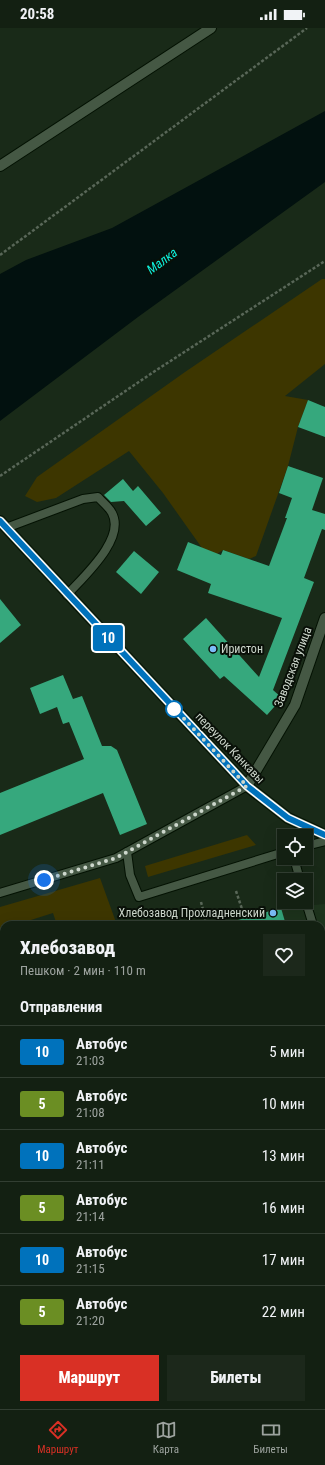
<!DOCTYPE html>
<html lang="ru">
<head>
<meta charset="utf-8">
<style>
	body { margin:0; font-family:"Roboto Condensed",sans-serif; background:#1c281b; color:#f1f3f6; height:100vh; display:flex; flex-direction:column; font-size:15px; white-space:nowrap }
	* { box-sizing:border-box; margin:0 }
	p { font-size:13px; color:#9da39f }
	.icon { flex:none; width:22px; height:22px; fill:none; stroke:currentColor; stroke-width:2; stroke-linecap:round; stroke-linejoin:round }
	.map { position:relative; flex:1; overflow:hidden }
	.panel { position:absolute; left:0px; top:893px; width:325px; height:488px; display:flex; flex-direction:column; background:#132012; border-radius:12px 12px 0 0; box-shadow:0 4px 16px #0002,0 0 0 1px #323e32 }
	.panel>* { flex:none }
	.badge { padding:0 8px; border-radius:3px; font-size:14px; line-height:26px }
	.tools { position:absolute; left:277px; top:801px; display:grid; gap:8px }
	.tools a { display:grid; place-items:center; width:36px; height:36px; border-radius:0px; background:#132012; box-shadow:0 4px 16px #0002,0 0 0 1px #323e32; font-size:20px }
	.you { position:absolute; width:20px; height:20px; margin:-10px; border:3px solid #fff; border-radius:50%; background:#1a73e8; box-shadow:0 0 0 6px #1a73e833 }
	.map>.badge { position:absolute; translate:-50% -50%; box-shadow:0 0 0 2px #fff }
	h2 { padding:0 20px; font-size:15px; line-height:36px }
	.round { display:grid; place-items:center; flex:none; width:42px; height:42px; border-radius:0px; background:#1c281b }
	.summary { display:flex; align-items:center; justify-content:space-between; height:68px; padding:0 20px }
	h1 { font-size:19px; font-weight:800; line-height:30px }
	.button { display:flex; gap:8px; margin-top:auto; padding:8px 20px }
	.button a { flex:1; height:46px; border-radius:0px; background:#d93025; color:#fff; font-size:16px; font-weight:800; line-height:46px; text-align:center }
	.button a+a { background:#1c281b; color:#f1f3f6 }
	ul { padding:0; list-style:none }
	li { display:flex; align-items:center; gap:12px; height:52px; padding:0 20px; border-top:1px solid #323e32 }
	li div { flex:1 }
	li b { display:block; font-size:15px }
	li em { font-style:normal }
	li .badge { min-width:44px; font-weight:700; text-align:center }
	.status { display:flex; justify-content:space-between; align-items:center; height:28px; padding:0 20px; background:#132012; direction:ltr }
	.status svg { height:11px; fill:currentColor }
	.menu { display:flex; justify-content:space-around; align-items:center; height:56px; border-top:1px solid #323e32; background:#132012; font-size:11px; color:#9da39f }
	.menu a { display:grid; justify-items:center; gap:2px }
	.menu .on { color:#d93025 }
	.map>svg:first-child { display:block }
	.built { fill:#1e341d }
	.green { fill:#3d3600 }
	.water { fill:#02110f }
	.building { fill:#36a87d }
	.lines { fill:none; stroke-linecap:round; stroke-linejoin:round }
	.service-casing { stroke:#041203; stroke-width:10 }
	.minor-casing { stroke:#041203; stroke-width:12 }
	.tertiary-casing { stroke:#041203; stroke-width:12 }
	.path { stroke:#596758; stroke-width:2.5; stroke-dasharray:3 2; stroke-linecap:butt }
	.service { stroke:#455844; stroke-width:8 }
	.minor { stroke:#455844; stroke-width:10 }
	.tertiary { stroke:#455844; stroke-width:10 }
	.line-casing { stroke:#fff; stroke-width:9 }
	.line { stroke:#0072bc; stroke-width:6 }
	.walk { stroke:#cdd7cc; stroke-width:4; stroke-dasharray:0 7.2 }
	.poi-dot { fill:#7cbef9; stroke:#091008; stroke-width:1.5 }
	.stop-dot { fill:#fff; stroke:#0072bc; stroke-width:2 }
	.labels { text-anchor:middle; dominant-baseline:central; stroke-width:4; stroke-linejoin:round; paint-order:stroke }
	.poi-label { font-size:12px; fill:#cdd7cc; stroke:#091008; text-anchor:start }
	.street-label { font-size:12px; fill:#cdd7cc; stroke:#091008 }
	.water-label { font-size:13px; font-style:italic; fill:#0ff2de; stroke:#091008 }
</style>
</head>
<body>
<div class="status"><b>20:58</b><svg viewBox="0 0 49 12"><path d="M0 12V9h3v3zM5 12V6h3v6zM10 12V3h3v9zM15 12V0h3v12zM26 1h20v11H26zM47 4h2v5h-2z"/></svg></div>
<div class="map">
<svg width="325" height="1381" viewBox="0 0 325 1381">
	<rect width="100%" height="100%" fill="#192a18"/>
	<!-- built -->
	<polygon class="built" points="325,876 325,1252 321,1253 321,897 219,897 281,880"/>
	<!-- green -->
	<g class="green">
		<polygon points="322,251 325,251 325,336 285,368 308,372 298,399 288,438 256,528 249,531 223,522 217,526 202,520 163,465 129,423 56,470 37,474 25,468 37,449 185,344"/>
		<polygon points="247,807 256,817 148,849 145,838"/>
		<polygon points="100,850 117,897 57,897 53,885 15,897 4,897 4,901 0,902 0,879"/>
		<polygon points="4,928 4,1013 0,1014 0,929"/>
		<polygon points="0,1066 4,1079 4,1115 0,1116"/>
		<polygon points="0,1292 4,1293 4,1377 268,1377 267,1381 0,1381"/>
	</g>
	<!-- water -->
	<polygon class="water" points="325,83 325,154 138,289 0,393 0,246 26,232 112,200"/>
	<!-- building -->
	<g class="building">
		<polygon points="308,372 325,379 325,409 298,399"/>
		<polygon points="288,438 323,450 312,482 325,486 325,502 322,501 304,550 314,554 273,662 282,670 267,687 224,648 220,651 183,611 206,590 259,649 282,590 208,565 211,556 177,542 188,514 221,527 223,522 269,538 287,490 285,490 292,470 279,465"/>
		<polygon points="123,451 133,463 138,458 161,485 146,498 124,473 111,474 104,467"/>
		<polygon points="134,523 159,544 141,566 116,544"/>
		<polygon points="0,571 21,597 0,615"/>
		<polygon points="63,647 73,671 82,668 102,718 111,718 117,722 147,796 120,807 103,765 0,807 0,765 84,731 69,694 63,696 57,679 40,686 30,660"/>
		<polygon points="281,880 286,897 238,897 238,892"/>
	</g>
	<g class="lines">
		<!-- service casing -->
		<g class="service-casing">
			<g id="service">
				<path d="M6,500L83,471L98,469C102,474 109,479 112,485C126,511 83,549 67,567"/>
				<polyline points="306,818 325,813"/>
				<polyline points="127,824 130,847 139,869 284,824"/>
				<polyline points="294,830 300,852"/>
				<polyline points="0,865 116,830 247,758"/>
				<polyline points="306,874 313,897"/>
				<polyline points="321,925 325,938"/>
			</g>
		</g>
		<!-- minor casing -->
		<g class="minor-casing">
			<g id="minor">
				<polyline points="0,138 211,0"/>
				<polyline points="247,758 295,677 325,590"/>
			</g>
		</g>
		<!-- tertiary casing -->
		<g class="tertiary-casing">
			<polyline id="tertiary" points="0,493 247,758 288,790 325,807"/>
		</g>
		<!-- path -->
		<g class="path">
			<polyline points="0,227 307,0"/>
			<polyline points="0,448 155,343 325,233"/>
			<polyline points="236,863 245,890"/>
			<polyline points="201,874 207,897"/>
		</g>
		<!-- service -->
		<use href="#service" class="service"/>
		<!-- minor -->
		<use href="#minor" class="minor"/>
		<!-- tertiary -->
		<use href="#tertiary" class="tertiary"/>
	</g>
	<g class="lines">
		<!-- line casing -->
		<g class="line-casing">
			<polyline id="line" points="0,493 247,758 288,790 325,807"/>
		</g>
		<!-- line -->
		<use href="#line" class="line"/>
		<!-- walk -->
		<polyline class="walk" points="44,852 116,830 247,758 173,679 174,681"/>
	</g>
	<!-- markers -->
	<g class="poi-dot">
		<circle cx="213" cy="621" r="4"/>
		<circle cx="273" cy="885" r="4"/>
	</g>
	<circle class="stop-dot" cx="174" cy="681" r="8"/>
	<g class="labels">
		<!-- poi labels -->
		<g class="poi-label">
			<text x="221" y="621">Иристон</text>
			<text x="265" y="885" text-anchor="end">Хлебозавод Прохладненский</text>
		</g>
		<!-- street labels -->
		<g class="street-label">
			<text transform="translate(293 639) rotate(-69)">Заводская улица</text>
			<text transform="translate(230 720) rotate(46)">переулок Канкавы</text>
		</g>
		<!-- water labels -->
		<g class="water-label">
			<text transform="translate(162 233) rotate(-37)">Малка</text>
		</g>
	</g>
</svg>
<div class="tools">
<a><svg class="icon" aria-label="locate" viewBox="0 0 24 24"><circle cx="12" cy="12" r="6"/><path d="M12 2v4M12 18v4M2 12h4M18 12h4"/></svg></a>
<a><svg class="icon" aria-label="layers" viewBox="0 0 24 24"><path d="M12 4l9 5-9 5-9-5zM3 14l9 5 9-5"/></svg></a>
</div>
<div class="you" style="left:44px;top:852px"></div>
<b class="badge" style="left:108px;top:610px;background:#0072bc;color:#fff">10</b>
<section class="panel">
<div class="summary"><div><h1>Хлебозавод</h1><p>Пешком · 2 мин · 110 m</p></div><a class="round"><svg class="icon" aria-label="heart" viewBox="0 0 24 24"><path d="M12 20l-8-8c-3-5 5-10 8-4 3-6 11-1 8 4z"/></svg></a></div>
<h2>Отправления</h2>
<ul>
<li><span class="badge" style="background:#0072bc;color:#fff">10</span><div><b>Автобус</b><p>21:03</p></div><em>5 мин</em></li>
<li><span class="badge" style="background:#6b8e23;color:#fff">5</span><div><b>Автобус</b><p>21:08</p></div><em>10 мин</em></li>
<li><span class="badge" style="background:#0072bc;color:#fff">10</span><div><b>Автобус</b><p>21:11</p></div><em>13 мин</em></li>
<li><span class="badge" style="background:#6b8e23;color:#fff">5</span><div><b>Автобус</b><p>21:14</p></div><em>16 мин</em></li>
<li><span class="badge" style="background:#0072bc;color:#fff">10</span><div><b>Автобус</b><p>21:15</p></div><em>17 мин</em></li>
<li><span class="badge" style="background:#6b8e23;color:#fff">5</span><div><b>Автобус</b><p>21:20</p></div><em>22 мин</em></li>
</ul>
<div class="button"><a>Маршрут</a><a>Билеты</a></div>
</section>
</div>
<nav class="menu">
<a class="on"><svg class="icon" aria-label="directions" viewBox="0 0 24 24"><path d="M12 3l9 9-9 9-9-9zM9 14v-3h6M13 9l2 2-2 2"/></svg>Маршрут</a>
<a><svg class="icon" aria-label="map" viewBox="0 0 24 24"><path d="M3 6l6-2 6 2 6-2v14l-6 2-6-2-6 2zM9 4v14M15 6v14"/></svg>Карта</a>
<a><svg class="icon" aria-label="tickets" viewBox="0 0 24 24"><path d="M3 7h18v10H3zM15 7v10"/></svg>Билеты</a>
</nav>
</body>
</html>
